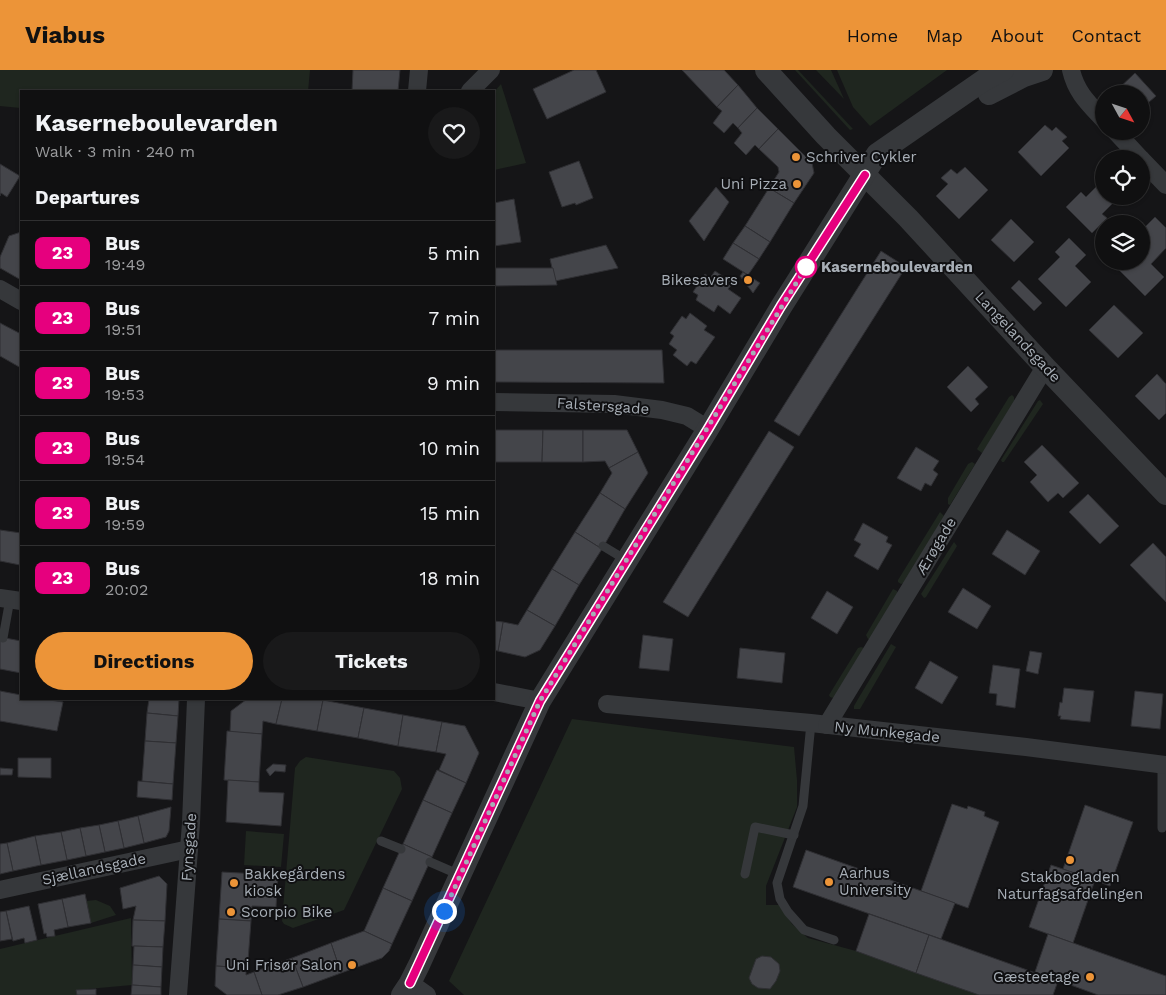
<!DOCTYPE html>
<html lang="en">
<head>
<meta charset="utf-8">
<style>
	body { margin:0; font-family:"Work Sans",sans-serif; background:#19191a; color:#f1f3f6; height:100vh; display:flex; flex-direction:column; font-size:19px; white-space:nowrap }
	* { box-sizing:border-box; margin:0 }
	p { font-size:16px; color:#9c9d9f }
	.icon { flex:none; width:28px; height:28px; fill:none; stroke:currentColor; stroke-width:2; stroke-linecap:round; stroke-linejoin:round }
	.map { position:relative; flex:1; overflow:hidden }
	.panel { position:absolute; left:20px; top:20px; width:475px; height:610px; display:flex; flex-direction:column; background:#101011; border-radius:0px; box-shadow:0 1px 4px #0004,0 0 0 1px #303031 }
	.panel>* { flex:none }
	.badge { padding:0 10px; border-radius:8px; font-size:18px; line-height:32px }
	.needle { width:32px; rotate:130deg }
	.tools { position:absolute; left:1095px; top:15px; display:grid; gap:10px }
	.tools a { display:grid; place-items:center; width:55px; height:55px; border-radius:50%; background:#101011; box-shadow:0 1px 4px #0004,0 0 0 1px #303031; font-size:25px }
	.you { position:absolute; width:25px; height:25px; margin:-12px; border:4px solid #fff; border-radius:50%; background:#1a73e8; box-shadow:0 0 0 8px #1a73e833 }
	.map>.badge { position:absolute; translate:-50% -50%; box-shadow:0 0 0 2px #fff }
	h2 { padding:0 15px; font-size:19px; line-height:45px }
	.round { display:grid; place-items:center; flex:none; width:52px; height:52px; border-radius:26px; background:#19191a }
	.headline { display:flex; align-items:center; justify-content:space-between; height:85px; padding:0 15px }
	h1 { font-size:24px; font-weight:700; line-height:38px }
	.primary-button { display:flex; gap:10px; margin-top:auto; padding:10px 15px }
	.primary-button a { flex:1; height:58px; border-radius:30px; background:#ec9438; color:#111; font-size:20px; font-weight:700; line-height:58px; text-align:center }
	.primary-button a+a { background:#19191a; color:#f1f3f6 }
	ul { padding:0; list-style:none }
	li { display:flex; align-items:center; gap:15px; height:65px; padding:0 15px; border-top:1px solid #303031 }
	li div { flex:1 }
	li b { display:block; font-size:19px }
	li em { font-style:normal }
	li .badge { min-width:55px; font-weight:700; text-align:center }
	header { display:flex; align-items:center; gap:30px; box-sizing:border-box; height:70px; padding:0 25px; background:#ec9438; color:#111 }
	header strong { font-size:24px }
	nav { display:flex; gap:28px; margin-inline-start:auto; font-size:18px }
	.map>svg:first-child { display:block }
	.green { fill:#1f261f }
	.building { fill:#44454a; stroke:#2f2f33 }
	.lines { fill:none; stroke-linecap:round; stroke-linejoin:round }
	.service { stroke:#36383b; stroke-width:9 }
	.minor { stroke:#36383b; stroke-width:18 }
	.tertiary { stroke:#36383b; stroke-width:22 }
	.line-casing { stroke:#fff; stroke-width:11 }
	.line { stroke:#e6007e; stroke-width:8 }
	.walk { stroke:#a7aeb6; stroke-width:5; stroke-dasharray:0 9 }
	.poi-dot { fill:#ec9438; stroke:#101012; stroke-width:2 }
	.stop-dot { fill:#fff; stroke:#e6007e; stroke-width:2.5 }
	.labels { text-anchor:middle; dominant-baseline:central; stroke-width:4; stroke-linejoin:round; paint-order:stroke }
	.poi-label { font-size:15px; fill:#a7aeb6; stroke:#101012; text-anchor:start }
	.stop-label { font-size:15px; font-weight:bold; fill:#a7aeb6; stroke:#101012; text-anchor:start }
	.street-label { font-size:15px; fill:#a7aeb6; stroke:#101012 }
</style>
</head>
<body>
<header>
<strong>Viabus</strong>
<nav><a>Home</a><a>Map</a><a>About</a><a>Contact</a></nav>
</header>
<div class="map">
<svg width="1166" height="925" viewBox="0 0 1166 925">
	<rect width="100%" height="100%" fill="#151517"/>
	<!-- green -->
	<g class="green">
		<polygon points="0,0 310,0 308,21 21,21 21,38 0,36"/>
		<polygon points="795,0 798,0 853,59 850,60"/>
		<polygon points="816,0 831,0 844,29"/>
		<polygon points="837,0 947,0 870,56 853,37"/>
		<polygon points="501,14 526,93 494,100 494,22"/>
		<polygon points="1012,325 1014,327 1014,331 984,381 982,383 978,380 977,379 1009,327"/>
		<polygon points="1040,330 1043,334 1004,392 1002,392 1001,390 1038,331"/>
		<polygon points="972,392 975,394 974,396 950,435 948,434 948,428 968,394"/>
		<polygon points="940,442 944,446 904,513 901,514 898,512 898,510"/>
		<polygon points="954,472 957,476 926,527 924,528 921,524"/>
		<polygon points="893,519 897,521 897,524 870,569 868,569 866,565"/>
		<polygon points="891,574 896,577 860,639 854,639 854,636 858,629"/>
		<polygon points="861,577 864,578 835,627 833,628 830,627 829,625 858,578"/>
		<polygon points="572,649 794,677 797,710 797,737 766,816 766,835 779,835 792,854 808,868 856,881 979,925 464,925 449,911"/>
		<polygon points="306,687 394,701 400,708 402,719 344,840 293,858 284,854 282,851 295,698 300,691"/>
		<polygon points="246,761 284,764 281,797 244,795"/>
		<polygon points="96,830 110,836 116,845 91,853 86,831"/>
		<polygon points="131,848 132,915 77,920 77,925 0,925 0,879"/>
	</g>
	<!-- building -->
	<g class="building">
		<polygon points="353,0 400,0 398,21 352,21"/>
		<polygon points="574,0 596,0 606,22 547,49 533,19"/>
		<polygon points="682,0 724,0 738,15 717,37"/>
		<polygon points="1135,3 1156,26 1141,39 1141,24 1114,23"/>
		<polygon points="738,15 757,38 738,58 733,53 724,63 713,53 722,41 717,37"/>
		<polygon points="757,38 778,59 759,79 755,75 746,85 734,73 742,63 738,58"/>
		<polygon points="1045,55 1052,61 1056,57 1067,67 1062,71 1069,78 1041,106 1018,82"/>
		<polygon points="778,59 812,93 814,103 794,133 769,118 779,102 778,97 759,79"/>
		<polygon points="579,91 593,128 576,135 575,133 562,137 549,102"/>
		<polygon points="0,94 20,106 7,127 1,123 0,126"/>
		<polygon points="965,97 988,120 959,149 936,126 948,114 941,108 951,99 957,104"/>
		<polygon points="1097,116 1104,122 1104,126 1108,126 1114,132 1102,144 1107,148 1092,163 1066,137 1081,122 1086,127"/>
		<polygon points="716,117 729,132 704,171 689,151"/>
		<polygon points="769,118 794,133 770,172 745,156"/>
		<polygon points="514,129 521,172 494,176 494,133"/>
		<polygon points="1155,147 1166,158 1166,178 1151,194 1164,207 1145,226 1110,191 1141,191 1141,161"/>
		<polygon points="1011,149 1034,172 1014,192 991,170"/>
		<polygon points="745,156 770,172 759,189 733,173"/>
		<polygon points="21,162 21,210 0,198 0,187 9,166"/>
		<polygon points="1069,168 1086,185 1075,196 1091,212 1066,237 1038,209 1060,187 1055,182"/>
		<polygon points="733,173 759,189 748,205 723,189"/>
		<polygon points="606,175 618,198 555,211 550,189"/>
		<polygon points="881,181 906,197 799,366 774,351"/>
		<polygon points="494,198 553,198 557,215 494,216"/>
		<polygon points="715,201 733,213 728,219 741,228 730,244 718,235 714,242 696,230 698,225 693,222 705,204 710,208"/>
		<polygon points="743,202 760,213 753,223 740,206"/>
		<polygon points="1019,210 1042,233 1034,241 1011,218"/>
		<polygon points="1114,235 1143,263 1118,288 1089,260"/>
		<polygon points="690,243 707,256 704,260 715,267 696,294 691,291 687,296 673,285 677,280 669,274 674,266 670,263 682,246 686,249"/>
		<polygon points="0,253 21,264 21,298 0,286"/>
		<polygon points="494,280 662,280 664,313 494,312"/>
		<polygon points="968,296 988,317 975,329 979,334 971,342 947,317"/>
		<polygon points="1157,304 1166,314 1166,343 1159,350 1135,326"/>
		<rect x="494" y="360" width="1" height="29"/>
		<polygon points="495,360 543,360 542,392 495,392"/>
		<polygon points="543,360 583,360 583,392 542,392"/>
		<polygon points="583,360 627,360 638,382 609,398 605,391 583,392"/>
		<polygon points="769,361 794,377 688,547 663,532"/>
		<polygon points="1042,375 1079,413 1063,428 1058,423 1048,432 1030,412 1037,405 1024,392"/>
		<polygon points="916,377 939,391 933,400 938,404 931,416 925,413 921,421 897,408"/>
		<polygon points="638,382 648,403 625,439 600,423 612,403 609,398"/>
		<polygon points="600,423 625,439 602,479 575,462"/>
		<polygon points="1088,424 1119,456 1100,474 1069,442"/>
		<polygon points="863,453 888,467 886,472 892,475 878,500 854,486 861,474 854,470"/>
		<polygon points="0,460 21,463 20,495 0,491"/>
		<polygon points="1007,460 1040,481 1025,505 992,484"/>
		<polygon points="575,462 602,479 579,515 552,499"/>
		<polygon points="1153,473 1166,487 1166,532 1130,495"/>
		<polygon points="552,499 579,515 555,556 527,540"/>
		<polygon points="963,518 991,536 977,559 948,542"/>
		<polygon points="827,521 853,537 837,564 811,548"/>
		<polygon points="527,540 555,556 540,580 525,587 498,581 503,552 518,555"/>
		<polygon points="494,551 503,552 498,581 494,580"/>
		<polygon points="643,565 673,569 669,601 639,598"/>
		<polygon points="0,567 21,571 21,603 0,599"/>
		<polygon points="740,578 785,583 782,613 737,608"/>
		<polygon points="1030,581 1042,583 1038,604 1026,601"/>
		<polygon points="930,591 958,607 942,634 915,618"/>
		<polygon points="993,595 1020,599 1015,638 996,635 997,624 989,623"/>
		<polygon points="1064,618 1094,621 1090,652 1060,649 1061,646 1058,646 1060,632 1062,633"/>
		<polygon points="0,621 21,625 21,629 43,629 63,632 57,661 0,651"/>
		<polygon points="1135,621 1163,624 1160,659 1131,656"/>
		<polygon points="149,629 179,629 178,646 147,643"/>
		<polygon points="247,629 282,629 276,654 263,651 262,664 230,662 231,641"/>
		<polygon points="282,629 323,630 317,661 276,654"/>
		<polygon points="323,630 364,638 358,668 317,661"/>
		<polygon points="364,638 403,645 398,676 358,668"/>
		<polygon points="147,643 178,646 176,673 145,671"/>
		<polygon points="403,645 442,652 436,682 398,676"/>
		<polygon points="442,652 465,656 479,683 466,713 439,700 446,684 436,682"/>
		<polygon points="227,661 262,664 259,712 224,710"/>
		<polygon points="145,671 176,673 173,714 142,711"/>
		<polygon points="18,688 51,688 51,708 18,707"/>
		<polygon points="273,694 286,695 285,702 275,701 270,706 266,700"/>
		<polygon points="0,698 13,699 12,705 0,705"/>
		<polygon points="437,700 466,713 452,743 423,730"/>
		<polygon points="228,710 259,712 259,722 284,723 281,756 226,752"/>
		<polygon points="138,711 173,714 172,730 137,727"/>
		<polygon points="423,730 452,743 432,787 403,774"/>
		<polygon points="952,734 967,739 968,736 985,742 984,746 999,752 968,838 921,821"/>
		<polygon points="1085,735 1133,752 1110,816 1063,799"/>
		<polygon points="171,737 169,761 166,767 144,773 138,746"/>
		<polygon points="138,746 144,773 124,778 118,751"/>
		<polygon points="118,751 124,778 105,782 99,755"/>
		<polygon points="99,755 105,782 86,786 80,758"/>
		<polygon points="80,758 86,786 67,790 61,762"/>
		<polygon points="61,762 67,790 41,795 35,766"/>
		<polygon points="35,766 41,795 13,801 7,773"/>
		<polygon points="7,773 13,801 0,804 0,774"/>
		<polygon points="403,774 432,787 412,831 383,818"/>
		<polygon points="806,780 955,833 941,869 793,817"/>
		<polygon points="1051,795 1095,810 1073,873 1029,857"/>
		<polygon points="222,802 278,805 276,837 252,836 251,851 219,849"/>
		<polygon points="159,806 167,814 165,851 133,850 136,836 123,839 120,818"/>
		<polygon points="383,818 412,831 392,874 364,861"/>
		<polygon points="85,824 91,853 68,857 62,829"/>
		<polygon points="62,829 68,857 54,860 55,866 47,867 46,863 44,864 38,834"/>
		<polygon points="29,836 37,870 25,873 24,868 13,871 6,841"/>
		<polygon points="6,841 12,869 0,871 0,842"/>
		<polygon points="869,844 929,865 916,903 856,881"/>
		<polygon points="219,849 251,851 248,891 246,891 246,898 216,896"/>
		<polygon points="133,850 165,851 163,877 132,876"/>
		<polygon points="364,861 392,874 389,881 382,888 341,903 331,873"/>
		<polygon points="1048,864 1166,906 1166,925 1098,925 1035,902"/>
		<polygon points="929,865 1058,911 1053,925 979,925 916,903"/>
		<polygon points="331,873 341,903 303,917 292,888"/>
		<polygon points="134,876 163,877 162,897 133,895"/>
		<polygon points="762,886 771,887 779,894 780,901 776,911 770,919 758,918 752,914 749,908 756,889"/>
		<polygon points="292,888 303,917 278,925 262,925 254,902"/>
		<polygon points="133,895 162,897 161,917 132,915"/>
		<polygon points="216,896 246,898 246,905 254,902 262,925 227,925 215,916"/>
		<polygon points="132,915 161,917 161,925 131,925"/>
		<polygon points="96,919 96,925 77,925 76,920"/>
	</g>
	<g class="lines">
		<!-- service -->
		<g class="service">
			<polyline points="603,476 626,490"/>
			<polyline points="3,568 10,529"/>
			<polyline points="811,653 803,736 777,813 780,829 788,842 804,860 834,870"/>
			<polyline points="1162,695 1162,758"/>
			<polyline points="381,771 401,779"/>
			<polyline points="430,792 460,805"/>
			<polyline points="745,804 755,757 794,765"/>
		</g>
		<!-- minor -->
		<g class="minor">
			<path d="M1071,0C1076,22 1088,33 1104,50"/>
			<polyline points="417,21 419,0"/>
			<polyline points="470,21 491,0"/>
			<polyline points="1115,61 1141,89"/>
			<polyline points="1141,89 1166,115"/>
			<polyline points="0,219 21,231"/>
			<polyline points="494,332 614,334 662,340 687,346 708,359"/>
			<polyline points="0,528 21,531"/>
			<polyline points="494,622 540,631"/>
			<polyline points="607,634 811,653 1026,677 1166,695"/>
			<polyline points="827,655 1045,297"/>
			<polyline points="0,820 189,779"/>
			<polyline points="410,913 427,925"/>
			<polyline points="178,925 191,753 196,629"/>
		</g>
		<!-- tertiary -->
		<g class="tertiary">
			<polyline points="766,0 826,66 908,148 1045,297 1166,424"/>
			<polyline points="989,24 1024,6 1042,0"/>
			<polyline points="402,925 410,913 419,895 540,631 708,359 781,237 877,84 984,10 1003,0"/>
		</g>
	</g>
	<g class="lines">
		<!-- line casing -->
		<g class="line-casing">
			<polyline id="line" points="410,913 540,631 708,359 781,236 865,105"/>
		</g>
		<!-- line -->
		<use href="#line" class="line"/>
		<!-- walk -->
		<polyline class="walk" points="444,841 540,631 806,197"/>
	</g>
	<!-- markers -->
	<g class="poi-dot">
		<circle cx="796" cy="87" r="5"/>
		<circle cx="797" cy="114" r="5"/>
		<circle cx="748" cy="210" r="5"/>
		<circle cx="1070" cy="790" r="5"/>
		<circle cx="829" cy="812" r="5"/>
		<circle cx="234" cy="813" r="5"/>
		<circle cx="231" cy="842" r="5"/>
		<circle cx="352" cy="895" r="5"/>
		<circle cx="1090" cy="907" r="5"/>
	</g>
	<circle class="stop-dot" cx="806" cy="197" r="10"/>
	<g class="labels">
		<!-- poi labels -->
		<g class="poi-label">
			<text x="806" y="87">Schriver Cykler</text>
			<text x="787" y="114" text-anchor="end">Uni Pizza</text>
			<text x="738" y="210" text-anchor="end">Bikesavers</text>
			<text x="839" y="803">Aarhus<tspan x="839" dy="17">University</tspan></text>
			<text x="244" y="804">Bakkegårdens<tspan x="244" dy="17">kiosk</tspan></text>
			<text x="1070" y="807" text-anchor="middle">Stakbogladen<tspan x="1070" dy="17">Naturfagsafdelingen</tspan></text>
			<text x="241" y="842">Scorpio Bike</text>
			<text x="342" y="895" text-anchor="end">Uni Frisør Salon</text>
			<text x="1080" y="907" text-anchor="end">Gæsteetage</text>
		</g>
		<!-- stop labels -->
		<g class="stop-label">
			<text x="821" y="197">Kaserneboulevarden</text>
		</g>
		<!-- street labels -->
		<g class="street-label">
			<text transform="translate(1018 267) rotate(47)">Langelandsgade</text>
			<text transform="translate(603 336) rotate(4)">Falstersgade</text>
			<text transform="translate(936 476) rotate(-59)">Ærøgade</text>
			<text transform="translate(887 662) rotate(6)">Ny Munkegade</text>
			<text transform="translate(189 777) rotate(-86)">Fynsgade</text>
			<text transform="translate(94 799) rotate(-12)">Sjællandsgade</text>
		</g>
	</g>
</svg>
<div class="tools">
<a><svg class="needle" viewBox="-14 -14 28 28"><path d="M0-13l5 13h-10z" fill="#e53935"/><path d="M0 13l5-13h-10z" fill="#9c9d9f"/></svg></a>
<a><svg class="icon" aria-label="locate" viewBox="0 0 24 24"><circle cx="12" cy="12" r="6"/><path d="M12 2v4M12 18v4M2 12h4M18 12h4"/></svg></a>
<a><svg class="icon" aria-label="layers" viewBox="0 0 24 24"><path d="M12 4l9 5-9 5-9-5zM3 14l9 5 9-5"/></svg></a>
</div>
<div class="you" style="left:444px;top:841px"></div>
<section class="panel">
<div class="headline"><div><h1>Kaserneboulevarden</h1><p>Walk · 3 min · 240 m</p></div><a class="round"><svg class="icon" aria-label="heart" viewBox="0 0 24 24"><path d="M12 20l-8-8c-3-5 5-10 8-4 3-6 11-1 8 4z"/></svg></a></div>
<h2>Departures</h2>
<ul>
<li><span class="badge" style="background:#e6007e;color:#fff">23</span><div><b>Bus</b><p>19:49</p></div><em>5 min</em></li>
<li><span class="badge" style="background:#e6007e;color:#fff">23</span><div><b>Bus</b><p>19:51</p></div><em>7 min</em></li>
<li><span class="badge" style="background:#e6007e;color:#fff">23</span><div><b>Bus</b><p>19:53</p></div><em>9 min</em></li>
<li><span class="badge" style="background:#e6007e;color:#fff">23</span><div><b>Bus</b><p>19:54</p></div><em>10 min</em></li>
<li><span class="badge" style="background:#e6007e;color:#fff">23</span><div><b>Bus</b><p>19:59</p></div><em>15 min</em></li>
<li><span class="badge" style="background:#e6007e;color:#fff">23</span><div><b>Bus</b><p>20:02</p></div><em>18 min</em></li>
</ul>
<div class="primary-button"><a>Directions</a><a>Tickets</a></div>
</section>
</div>
</body>
</html>
